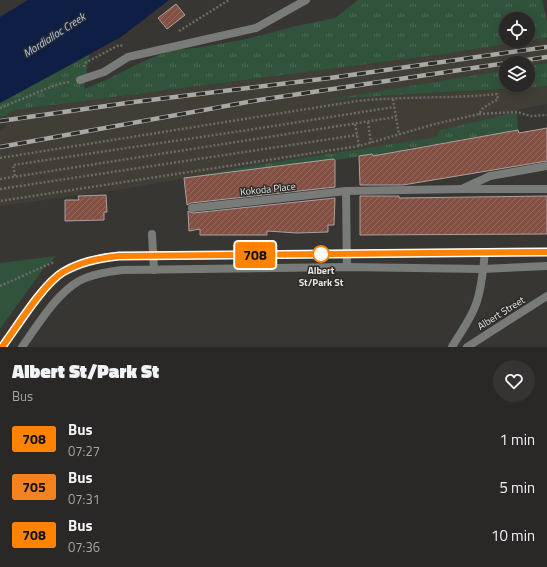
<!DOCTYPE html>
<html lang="en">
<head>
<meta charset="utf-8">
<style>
	body { margin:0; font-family:"Titillium Web",sans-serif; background:#353432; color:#f1f3f6; height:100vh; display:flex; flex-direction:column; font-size:15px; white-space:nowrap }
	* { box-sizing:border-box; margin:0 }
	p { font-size:13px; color:#a5a6a7 }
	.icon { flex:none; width:22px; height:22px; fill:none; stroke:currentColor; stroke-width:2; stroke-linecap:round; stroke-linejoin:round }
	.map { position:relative; height:347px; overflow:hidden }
	.side { display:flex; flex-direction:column; background:#292826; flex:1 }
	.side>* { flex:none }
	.badge { padding:0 8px; border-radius:3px; font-size:14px; line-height:26px }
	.buttons { position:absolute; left:499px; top:12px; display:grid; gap:8px }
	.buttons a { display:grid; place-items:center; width:36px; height:36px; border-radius:50%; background:#292826; box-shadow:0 2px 10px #0003,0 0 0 1px #454443; font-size:20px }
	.map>.badge { position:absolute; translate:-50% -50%; box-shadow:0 0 0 2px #fff }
	.round { display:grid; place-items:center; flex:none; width:42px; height:42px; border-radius:21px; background:#353432 }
	.summary { display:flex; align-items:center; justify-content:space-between; height:68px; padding:0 12px }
	h1 { font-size:19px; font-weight:800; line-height:30px }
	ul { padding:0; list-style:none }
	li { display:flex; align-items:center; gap:12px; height:48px; padding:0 12px }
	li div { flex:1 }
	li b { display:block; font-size:15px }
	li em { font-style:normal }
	li .badge { min-width:44px; font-weight:700; text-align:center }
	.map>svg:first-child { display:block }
	.built { fill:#413e35 }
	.grass { fill:url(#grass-tufts); fill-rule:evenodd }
	.park { fill:#31533b }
	.water { fill:#0e1e44 }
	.building { fill:url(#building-hatch); stroke:#a7a2a1 }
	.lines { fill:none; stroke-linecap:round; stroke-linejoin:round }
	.path { stroke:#6c6b68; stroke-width:2.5; stroke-dasharray:2 2; stroke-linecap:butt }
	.service { stroke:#797b79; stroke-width:8 }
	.minor { stroke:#797b79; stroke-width:8 }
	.tertiary { stroke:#797b79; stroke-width:8 }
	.rail-casing { stroke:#a8a8a5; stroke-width:4.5 }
	.rail { stroke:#2d2c29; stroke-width:3; stroke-dasharray:9; stroke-linecap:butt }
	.line-casing { stroke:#fff; stroke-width:9 }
	.line { stroke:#ff8200; stroke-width:6 }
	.stop-dot { fill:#fff; stroke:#ff8200; stroke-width:2 }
	.labels { text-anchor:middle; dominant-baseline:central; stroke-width:3; stroke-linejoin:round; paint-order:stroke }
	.street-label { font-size:10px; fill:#e5e5e2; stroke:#2d2c29 }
	.stop-label { font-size:10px; font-weight:bold; fill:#e5e5e2; stroke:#2d2c29 }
	.water-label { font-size:11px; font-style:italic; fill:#acc7fe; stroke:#2d2c29 }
</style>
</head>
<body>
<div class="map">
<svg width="547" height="347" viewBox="0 0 547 347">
	<defs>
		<pattern id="grass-tufts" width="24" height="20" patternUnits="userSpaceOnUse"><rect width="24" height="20" fill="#31533b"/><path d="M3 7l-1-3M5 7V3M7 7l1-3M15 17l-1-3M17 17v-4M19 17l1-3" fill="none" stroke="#4f6c57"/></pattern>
		<pattern id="building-hatch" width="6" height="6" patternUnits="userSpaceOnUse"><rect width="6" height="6" fill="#855044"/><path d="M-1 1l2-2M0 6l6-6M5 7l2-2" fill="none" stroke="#96695f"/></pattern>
	</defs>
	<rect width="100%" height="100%" fill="#373633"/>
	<!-- built -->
	<polygon class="built" points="547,38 547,63 528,66 528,63 506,63 506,70 330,100 371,96 460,92 547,86 547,104 516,110 517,112 441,130 436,137 257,165 124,189 0,206 0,131 6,127 5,116 15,110 437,55"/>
	<!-- grass -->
	<g class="grass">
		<path d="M358,0H542L547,22V38L437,55L15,110L5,116L0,117V103L89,55L84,89L104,81L144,61L172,50L196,48L247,39L292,27L335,18ZM506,19H528V41H506Z"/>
		<path d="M547,63V86C472,92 396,93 321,101L506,70V85H528V66Z"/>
		<polygon points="517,112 518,130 505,132 506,135 497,134 457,140 457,143 449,144 449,142 409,148 409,151 400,151 373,156 372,154 343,159 184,178 257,165 436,137 440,130"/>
	</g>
	<!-- park -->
	<polygon class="park" points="56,256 44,268 0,329 0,263"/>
	<!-- water -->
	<polygon class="water" points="28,0 169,0 121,37 0,103 0,17"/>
	<!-- building -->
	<g class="building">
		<polygon points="176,4 185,15 167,29 158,18"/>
		<polygon points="547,128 547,161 403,185 360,185 359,156 372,154 373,156 518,130 519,133"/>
		<polygon points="333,159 335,160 335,187 191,203 187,205 184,178"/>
		<polygon points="106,195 107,212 104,212 104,220 65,221 65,200 79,200 78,196"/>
		<polygon points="360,196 399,196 399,198 547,196 547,234 360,235"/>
		<polygon points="335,198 334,225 328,225 328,232 297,233 267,231 267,235 200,235 200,229 189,231 188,211 193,213"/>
	</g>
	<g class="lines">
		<!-- path -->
		<g class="path">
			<polyline points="179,31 229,0"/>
			<polyline points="84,67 85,63 119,45 123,46"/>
			<polyline points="393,99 399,135"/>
			<polyline points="0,108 58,84 69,82"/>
			<polyline points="479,114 517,112 531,116 547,115"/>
			<polyline points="368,122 371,143"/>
			<polyline points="355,124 359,146"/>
			<path d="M0,158L357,101C404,96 451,99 497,94L498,99L483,108L479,114L435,124L359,146L0,201"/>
			<polyline points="15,176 13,165 248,130 394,107"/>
			<polyline points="0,179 396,117"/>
			<polyline points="0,189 357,135"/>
			<polyline points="0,286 54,262"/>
		</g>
		<!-- service -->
		<g class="service">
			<polyline points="80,80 104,72 128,57 256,28 306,0"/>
			<polyline points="464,188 490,176 547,166"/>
			<polyline points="346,191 347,267"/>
			<polyline points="192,208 346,191 461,189 547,189"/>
			<polyline points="152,234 154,270"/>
		</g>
		<!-- minor -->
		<g class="minor">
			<path d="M452,347C460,333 471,319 476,304C482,288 483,269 485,252"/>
			<polyline points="467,347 547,296"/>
		</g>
		<!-- tertiary -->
		<g class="tertiary">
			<path d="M2,347C17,327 43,284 63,272C80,261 99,258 119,256L547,252"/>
			<path d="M22,347C38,325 56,294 79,281C92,274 108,272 122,270L347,267L482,269L547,266"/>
		</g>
		<!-- rail casing -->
		<g class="rail-casing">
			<g id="rail">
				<polyline points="0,121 134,102 330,78 547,47"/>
				<polyline points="0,147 259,100 547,57"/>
			</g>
		</g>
		<!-- rail -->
		<use href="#rail" class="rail"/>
	</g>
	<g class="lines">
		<!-- line casing -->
		<g class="line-casing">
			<path id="line" d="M2,347C17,327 43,284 63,272C80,262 99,258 119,256L547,252"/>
		</g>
		<!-- line -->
		<use href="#line" class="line"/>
	</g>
	<!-- markers -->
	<circle class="stop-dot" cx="321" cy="254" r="8"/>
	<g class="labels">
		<!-- street labels -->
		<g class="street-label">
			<text transform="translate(268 189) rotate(-6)">Kokoda Place</text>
			<text transform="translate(501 313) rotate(-32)">Albert Street</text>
		</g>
		<!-- stop labels -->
		<g class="stop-label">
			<text x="321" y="270">Albert<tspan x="321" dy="12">St/Park St</tspan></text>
		</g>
		<!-- water labels -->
		<g class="water-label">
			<text transform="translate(54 35) rotate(-33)">Mordialloc Creek</text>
		</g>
	</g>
</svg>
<div class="buttons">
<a><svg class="icon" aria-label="locate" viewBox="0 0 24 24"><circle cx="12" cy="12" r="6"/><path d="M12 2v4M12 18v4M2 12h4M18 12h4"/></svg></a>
<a><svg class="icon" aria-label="layers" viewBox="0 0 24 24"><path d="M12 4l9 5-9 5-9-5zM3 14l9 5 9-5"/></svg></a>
</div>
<b class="badge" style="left:255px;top:255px;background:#ff8200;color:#111">708</b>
</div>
<section class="side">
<div class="summary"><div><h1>Albert St/Park St</h1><p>Bus</p></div><a class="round"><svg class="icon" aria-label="heart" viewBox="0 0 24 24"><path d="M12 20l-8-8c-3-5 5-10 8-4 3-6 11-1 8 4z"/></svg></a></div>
<ul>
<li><span class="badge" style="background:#ff8200;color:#111">708</span><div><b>Bus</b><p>07:27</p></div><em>1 min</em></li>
<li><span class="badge" style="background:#f58220;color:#111">705</span><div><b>Bus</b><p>07:31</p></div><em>5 min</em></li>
<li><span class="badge" style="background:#ff8200;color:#111">708</span><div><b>Bus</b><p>07:36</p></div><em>10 min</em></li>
</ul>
</section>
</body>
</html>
